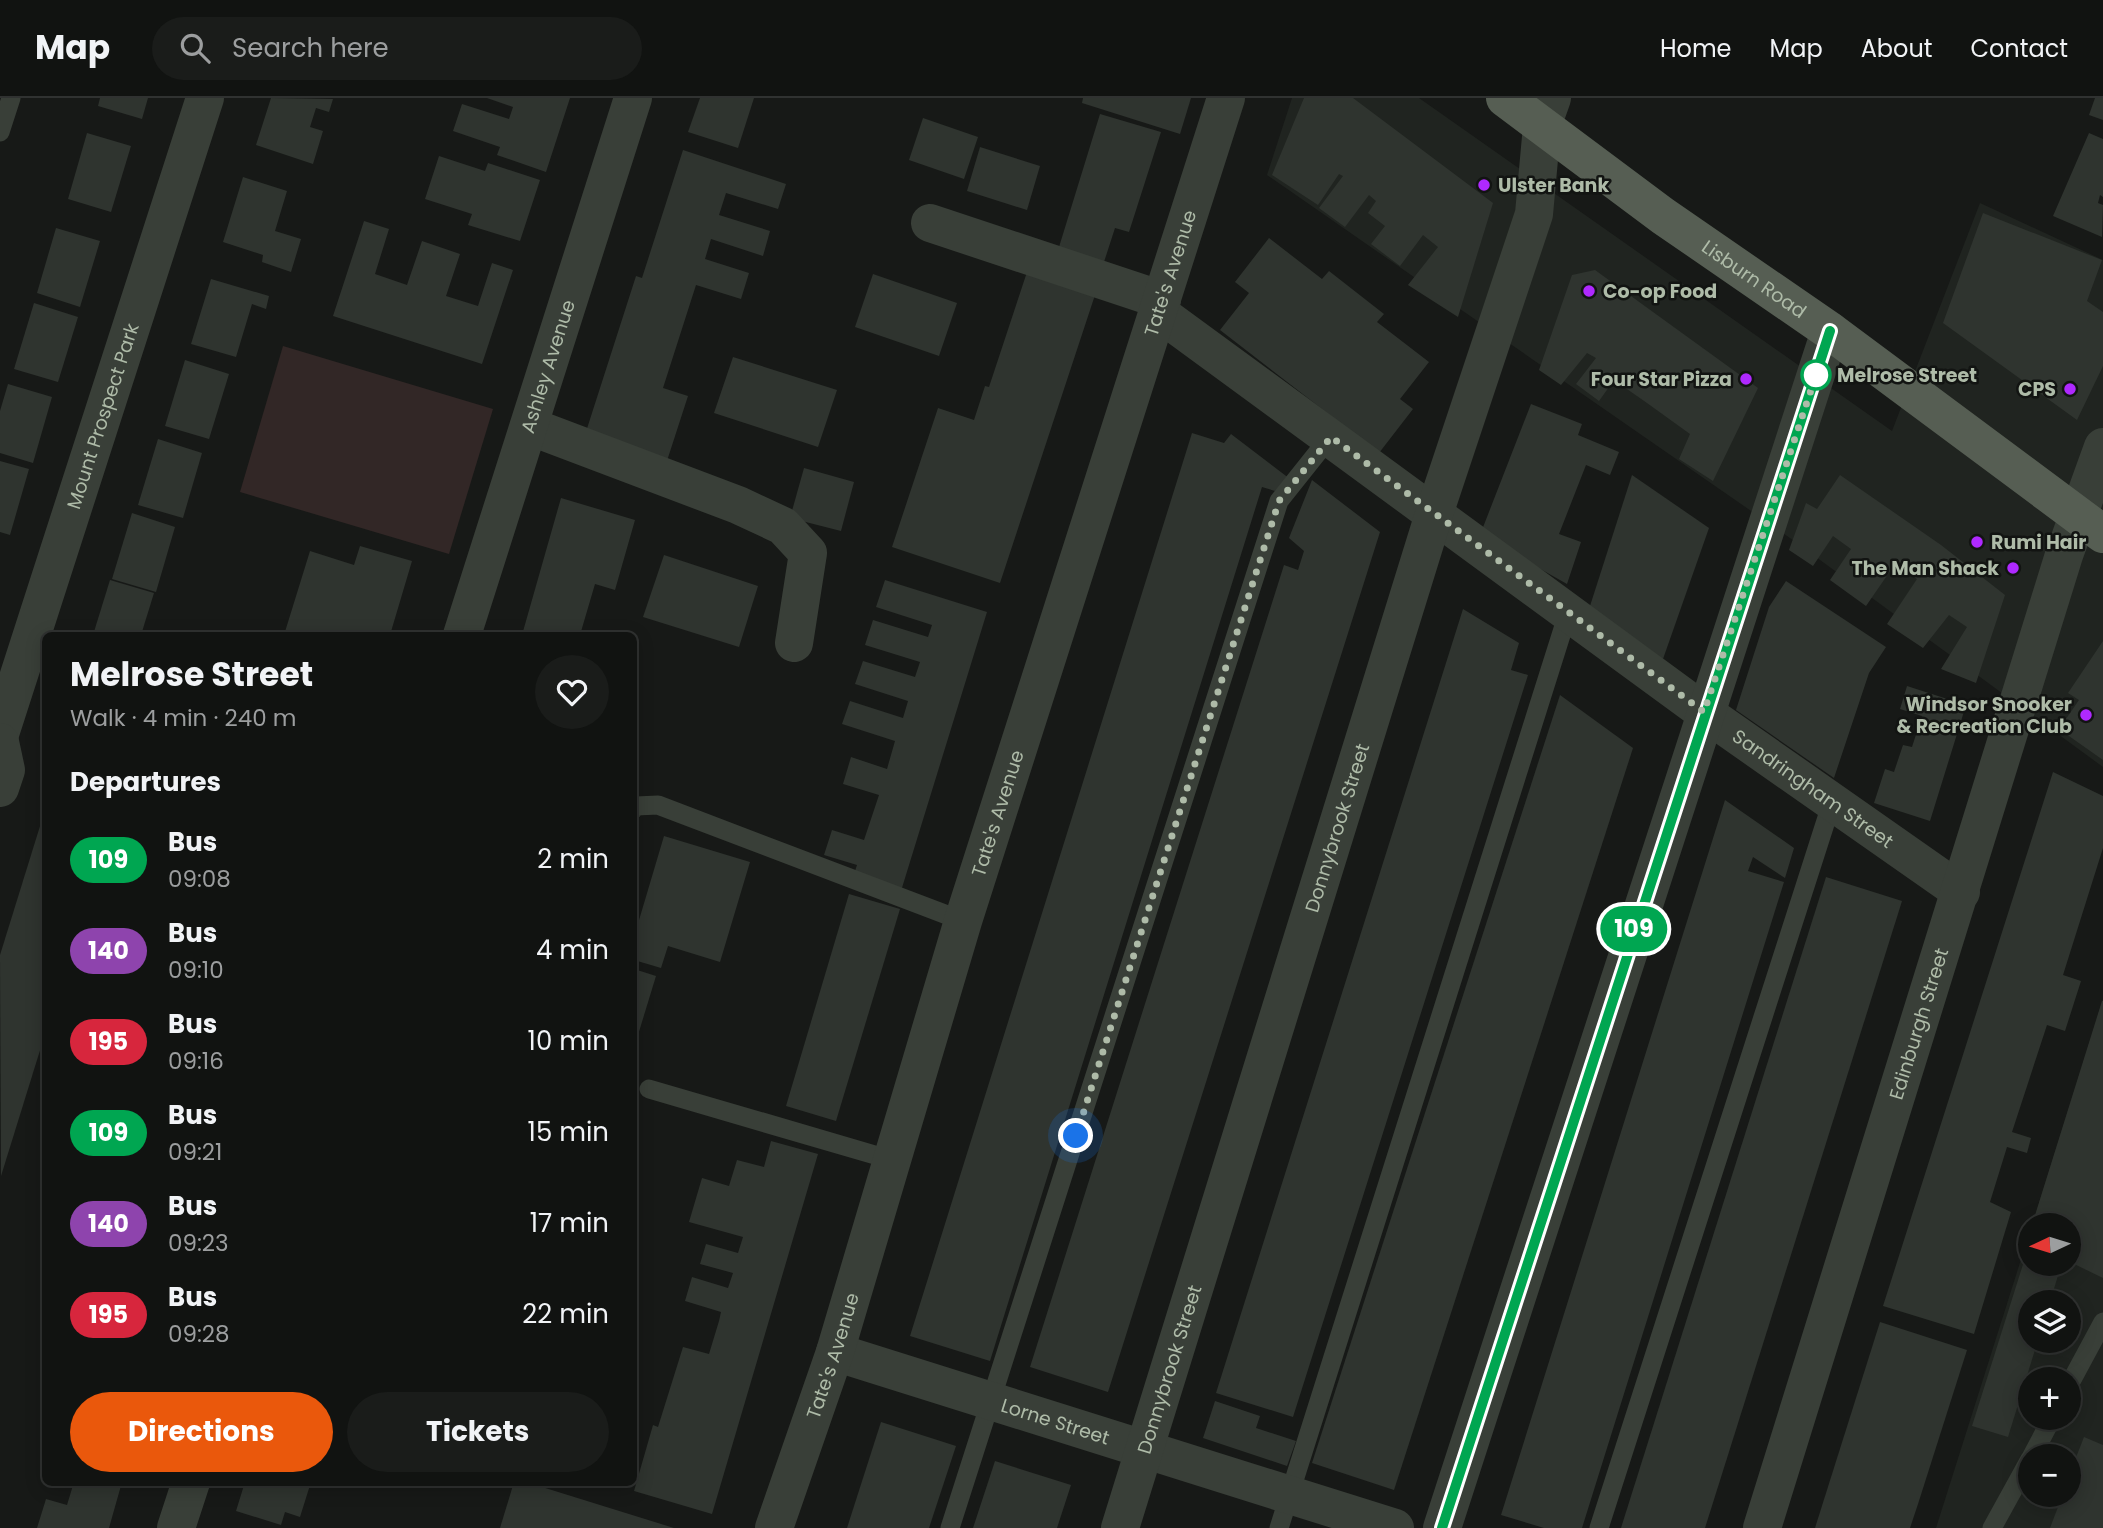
<!DOCTYPE html>
<html lang="en">
<head>
<meta charset="utf-8">
<style>
	body { margin:0; font-family:Poppins,sans-serif; background:#1a1c1a; color:#f1f3f6; height:100vh; display:flex; flex-direction:column; font-size:26px; white-space:nowrap }
	* { box-sizing:border-box; margin:0 }
	p { font-size:23px; color:#9c9e9f }
	.icon { flex:none; width:38px; height:38px; fill:none; stroke:currentColor; stroke-width:2; stroke-linecap:round; stroke-linejoin:round }
	.map { position:relative; flex:1; overflow:hidden }
	.side { position:absolute; left:42px; top:534px; width:595px; height:854px; display:flex; flex-direction:column; background:#111311; border-radius:10px; box-shadow:0 4px 18px #0003,0 0 0 2px #303231 }
	.side>* { flex:none }
	.badge { padding:0 14px; border-radius:23px; font-size:24px; line-height:46px }
	.needle { width:46px; rotate:266deg }
	.tools { position:absolute; left:2018px; top:1115px; display:grid; gap:14px }
	.tools a { display:grid; place-items:center; width:63px; height:63px; border-radius:50%; background:#111311; box-shadow:0 4px 18px #0003,0 0 0 2px #303231; font-size:35px }
	.you { position:absolute; width:35px; height:35px; margin:-18px; border:5px solid #fff; border-radius:50%; background:#1a73e8; box-shadow:0 0 0 10px #1a73e833 }
	.map>.badge { position:absolute; translate:-50% -50%; box-shadow:0 0 0 4px #fff }
	h2 { padding:0 28px; font-size:26px; line-height:63px }
	.round { display:grid; place-items:center; flex:none; width:74px; height:74px; border-radius:37px; background:#1a1c1a }
	.overview { display:flex; align-items:center; justify-content:space-between; height:119px; padding:0 28px }
	h1 { font-size:33px; font-weight:700; line-height:52px }
	.button { display:flex; gap:14px; margin-top:auto; padding:14px 28px }
	.button a { flex:1; height:80px; border-radius:42px; background:#ea580c; color:#fff; font-size:28px; font-weight:700; line-height:80px; text-align:center }
	.button a+a { background:#1a1c1a; color:#f1f3f6 }
	ul { padding:0; list-style:none }
	li { display:flex; align-items:center; gap:21px; height:91px; padding:0 28px }
	li div { flex:1 }
	li b { display:block; font-size:26px }
	li em { font-style:normal }
	li .badge { min-width:77px; font-weight:700; text-align:center }
	header { display:flex; align-items:center; gap:42px; box-sizing:border-box; height:98px; padding:0 35px; background:#111311; border-bottom:2px solid #303231 }
	header strong { font-size:33px }
	nav { display:flex; gap:38px; margin-inline-start:auto; font-size:24px }
	.search { width:490px; height:63px; background:#1a1c1a; display:flex; align-items:center; gap:18px; box-sizing:border-box; padding:0 24px; border-radius:38px; color:#9c9e9f; font-size:26px }
	.map>svg:first-child { display:block }
	.built { fill:#202420; fill-rule:evenodd }
	.green { fill:#322726 }
	.building { fill:#2f342f }
	.lines { fill:none; stroke-linecap:round; stroke-linejoin:round }
	.service { stroke:#393f38; stroke-width:19 }
	.minor { stroke:#393f38; stroke-width:38 }
	.tertiary { stroke:#393f38; stroke-width:38 }
	.primary { stroke:#565e53; stroke-width:38 }
	.line-casing { stroke:#fff; stroke-width:16 }
	.line { stroke:#00a651; stroke-width:10 }
	.walk { stroke:#aebba8; stroke-width:7; stroke-dasharray:0 12.6 }
	.poi-dot { fill:#af29ff; stroke:#121412; stroke-width:2.5 }
	.stop-dot { fill:#fff; stroke:#00a651; stroke-width:3.5 }
	.labels { text-anchor:middle; dominant-baseline:central; stroke-width:5; stroke-linejoin:round; paint-order:stroke }
	.poi-label { font-size:19px; font-weight:bold; fill:#aebba8; stroke:#121412; text-anchor:end }
	.street-label { font-size:19px; fill:#aebba8; stroke:#121412 }
	.stop-label { font-size:19px; font-weight:bold; fill:#aebba8; stroke:#121412; text-anchor:start }
</style>
</head>
<body>
<header>
<strong>Map</strong>
<div class="search"><svg class="icon" aria-label="search" viewBox="0 0 24 24"><circle cx="10" cy="10" r="6"/><path d="M15 15l6 6"/></svg>Search here</div>
<nav><a>Home</a><a>Map</a><a>About</a><a>Contact</a></nav>
</header>
<div class="map">
<svg width="2103" height="1430" viewBox="0 0 2103 1430">
	<rect width="100%" height="100%" fill="#171917"/>
	<!-- built -->
	<g class="built">
		<polygon points="1292,0 1419,0 1892,333 1980,105 2103,162 2103,669 1790,440 1267,77"/>
		<path d="M2103,901V1430H1936L2030,1133V1166H2068V1127H2032ZM2030,1204H2068V1242H2030ZM2030,1281H2068V1320H2030ZM2030,1358H2068V1396H2030Z"/>
	</g>
	<!-- green -->
	<polygon class="green" points="283,248 493,311 449,456 240,394"/>
	<!-- building -->
	<g class="building">
		<polygon points="100,0 148,0 142,21 98,8"/>
		<polygon points="271,0 333,1 329,14 316,10 310,29 323,33 313,66 256,47"/>
		<polygon points="487,0 570,0 546,74 497,57 500,49 453,33 462,6 509,21 513,9"/>
		<polygon points="700,0 754,0 738,50 688,34"/>
		<polygon points="1083,0 1191,0 1180,36 1082,5"/>
		<polygon points="1304,0 1353,0 1493,105 1458,219 1408,187 1438,149 1423,137 1400,168 1371,146 1385,128 1368,115 1376,103 1369,97 1345,129 1319,110 1343,78 1339,76 1318,107 1272,77"/>
		<polygon points="2095,0 2103,0 2103,22 2089,17"/>
		<polygon points="1100,16 1161,34 1129,134 1115,130 1104,164 1059,149"/>
		<polygon points="923,20 978,39 964,81 909,62"/>
		<polygon points="87,35 131,48 111,114 68,101"/>
		<polygon points="2089,35 2103,41 2103,99 2100,97 2098,105 2103,107 2102,139 2053,118"/>
		<polygon points="980,49 1040,68 1027,112 967,93"/>
		<polygon points="683,52 786,86 778,111 726,95 719,117 770,133 763,158 711,141 705,161 749,175 741,201 696,187 663,290 688,298 665,369 583,343 636,178 642,180"/>
		<polygon points="439,58 485,73 488,65 540,82 520,143 468,127 472,116 425,101"/>
		<polygon points="243,79 287,93 275,133 301,141 291,174 262,164 263,157 223,144"/>
		<polygon points="1983,115 2102,162 2087,203 2103,214 2103,268 2077,322 1943,225"/>
		<polygon points="364,123 389,131 375,176 407,187 422,143 460,156 446,198 478,208 492,165 513,172 482,266 333,218"/>
		<polygon points="56,130 100,143 80,209 37,195"/>
		<polygon points="1269,140 1322,181 1329,173 1384,216 1377,224 1429,264 1400,301 1413,311 1379,355 1220,232 1249,195 1235,184"/>
		<polygon points="1595,172 1758,290 1713,383 1679,361 1690,336 1647,305 1614,282 1599,303 1576,286 1596,260 1587,255 1561,287 1539,272 1572,177"/>
		<polygon points="1027,174 1095,197 1000,485 892,449 938,310 974,322 985,288 989,289"/>
		<polygon points="873,176 957,205 939,258 855,229"/>
		<polygon points="211,181 269,198 266,211 252,206 236,259 191,246"/>
		<polygon points="34,205 78,219 58,284 14,271"/>
		<polygon points="733,259 837,292 818,349 714,315"/>
		<polygon points="185,262 229,276 209,341 165,328"/>
		<polygon points="8,286 52,299 33,365 0,355 0,313"/>
		<polygon points="1531,306 1582,326 1578,337 1619,354 1610,377 1586,367 1559,436 1581,444 1567,486 1480,437"/>
		<polygon points="1192,335 1224,345 1231,336 1290,381 1275,393 1262,389 990,1263 910,1238"/>
		<polygon points="158,341 202,355 183,420 138,407"/>
		<polygon points="0,363 29,371 10,437 0,434"/>
		<polygon points="804,370 854,384 841,433 790,420"/>
		<polygon points="1632,377 1709,430 1663,561 1590,508"/>
		<polygon points="1840,377 1941,447 2005,497 1976,585 1941,571 1967,529 1949,517 1923,550 1887,526 1917,481 1895,466 1866,508 1830,482 1851,451 1833,438 1813,468 1789,452 1806,405 1817,411"/>
		<polygon points="1312,382 1380,434 1108,1294 1030,1269 1284,467 1298,472 1304,453 1289,440"/>
		<polygon points="561,400 635,422 615,492 595,486 580,537 522,537"/>
		<polygon points="132,415 175,429 156,494 112,481"/>
		<polygon points="360,448 412,463 390,537 284,537 310,453 354,467"/>
		<polygon points="664,457 758,488 739,549 643,519"/>
		<polygon points="110,482 154,495 141,537 93,537"/>
		<polygon points="885,482 987,514 901,793 853,779 857,767 824,757 832,732 864,742 879,697 843,686 851,659 887,671 895,643 842,626 850,603 903,620 908,603 855,586 863,563 915,579 920,564 865,547 873,522 928,539 932,527 876,509"/>
		<polygon points="1786,483 1886,549 1869,575 1834,680 1736,612 1769,509"/>
		<polygon points="1463,511 1519,545 1511,572 1528,577 1293,1319 1216,1295"/>
		<polygon points="2103,543 2103,662 2059,631 2079,602 2068,595"/>
		<polygon points="1907,588 1966,607 1930,723 1874,705 1885,671 1894,674 1903,647 1912,649 1922,618 1900,611"/>
		<polygon points="1560,597 1633,650 1394,1392 1312,1365"/>
		<polygon points="2053,674 2103,698 2103,750 2063,877 2081,883 2065,933 2047,927 2012,1034 2031,1040 2027,1055 2007,1049 1990,1104 2011,1114 1974,1236 1883,1208"/>
		<polygon points="1725,702 1794,750 1785,780 1753,759 1748,773 1784,784 1582,1430 1544,1430 1501,1417"/>
		<polygon points="45,712 46,933 1,1078 0,857"/>
		<polygon points="664,738 750,764 720,864 668,848 661,870 634,862 634,839"/>
		<polygon points="1826,779 1902,803 1779,1195 1705,1430 1621,1430"/>
		<polygon points="849,796 900,811 836,1023 786,1008"/>
		<polygon points="634,871 656,878 634,950"/>
		<polygon points="2102,903 2103,903 2103,1180 2068,1163 2068,1127 2032,1127"/>
		<polygon points="771,1043 818,1056 712,1416 634,1393 653,1327 658,1329 683,1249 709,1256 719,1223 721,1214 685,1203 692,1179 728,1190 733,1175 700,1166 706,1146 738,1155 743,1139 689,1124 702,1080 729,1088 737,1062 764,1069"/>
		<polygon points="2025,1160 2030,1161 2030,1166 2060,1171 2050,1204 2030,1204 2030,1242 2038,1242 2008,1339 1972,1328"/>
		<polygon points="1880,1224 1967,1252 1918,1406 1910,1430 1815,1430"/>
		<polygon points="1215,1303 1260,1318 1256,1330 1296,1343 1287,1368 1203,1340"/>
		<polygon points="881,1324 956,1348 929,1430 847,1430"/>
		<polygon points="2084,1339 2103,1347 2103,1430 2050,1430 2063,1396 2068,1396 2068,1380"/>
		<polygon points="995,1363 1071,1387 1057,1430 973,1430"/>
		<polygon points="74,1384 122,1384 109,1430 37,1430 46,1401 67,1407"/>
		<polygon points="245,1384 311,1384 300,1419 285,1414 281,1427 236,1413"/>
		<polygon points="514,1384 526,1384 674,1430 500,1430"/>
	</g>
	<g class="lines">
		<!-- service -->
		<g class="service">
			<polyline points="0,34 11,0"/>
			<polyline points="634,711 636,708 658,707 963,823"/>
			<polyline points="649,991 892,1062"/>
			<polyline points="2068,1289 2103,1224"/>
			<polyline points="2032,1358 2052,1320"/>
			<polyline points="950,1430 1279,403 1330,339"/>
			<polyline points="1279,1430 1568,515"/>
			<polyline points="1599,1430 1832,704"/>
			<polyline points="1992,1430 2030,1361"/>
		</g>
		<!-- minor -->
		<g class="minor">
			<polyline points="930,125 1162,202"/>
			<path id="s1" d="M1158,214L1704,614L1961,794"/>
			<polyline points="529,328 738,407 783,428 808,455 794,545"/>
			<path id="s2" d="M462,537L633,0"/>
			<path id="s3" d="M0,636L205,0"/>
			<polyline points="0,644 6,672 0,690"/>
			<path id="s4" d="M835,1254L1395,1430"/>
			<polyline points="176,1430 191,1384"/>
			<path id="s5" d="M1120,1430L1434,416L1534,116L1542,28"/>
			<polyline points="1442,1430 1830,233"/>
			<path id="s6" d="M1762,1430L2064,457L2103,349"/>
		</g>
		<!-- tertiary -->
		<g class="tertiary">
			<polyline points="1542,28 1552,0"/>
			<path id="s7" d="M774,1430L835,1254L963,823L1226,0"/>
		</g>
		<!-- primary -->
		<path class="primary" id="s8" d="M1505,0L1663,118L1830,233L2103,436"/>
	</g>
	<g class="lines">
		<!-- line casing -->
		<g class="line-casing">
			<polyline id="line" points="1442,1430 1830,233"/>
		</g>
		<!-- line -->
		<use href="#line" class="line"/>
		<!-- walk -->
		<polyline class="walk" points="1076,1038 1279,403 1331,339 1704,614 1816,277"/>
	</g>
	<!-- markers -->
	<g class="poi-dot">
		<circle cx="1484" cy="87" r="7"/>
		<circle cx="1589" cy="193" r="7"/>
		<circle cx="1746" cy="281" r="7"/>
		<circle cx="2070" cy="291" r="7"/>
		<circle cx="1977" cy="444" r="7"/>
		<circle cx="2013" cy="470" r="7"/>
		<circle cx="2086" cy="617" r="7"/>
	</g>
	<circle class="stop-dot" cx="1816" cy="277" r="14"/>
	<g class="labels">
		<!-- poi labels -->
		<g class="poi-label">
			<text x="1498" y="87" text-anchor="start">Ulster Bank</text>
			<text x="1603" y="193" text-anchor="start">Co-op Food</text>
			<text x="1732" y="281">Four Star Pizza</text>
			<text x="2056" y="291">CPS</text>
			<text x="1991" y="444" text-anchor="start">Rumi Hair</text>
			<text x="1999" y="470">The Man Shack</text>
			<text x="2072" y="606">Windsor Snooker<tspan x="2072" dy="22">&amp; Recreation Club</tspan></text>
		</g>
		<!-- street labels -->
		<g class="street-label">
			<text stroke="none"><textPath href="#s7" startOffset="1316">Tate's Avenue</textPath></text>
			<text stroke="none"><textPath href="#s8" startOffset="308">Lisburn Road</textPath></text>
			<text stroke="none"><textPath href="#s2" startOffset="282">Ashley Avenue</textPath></text>
			<text stroke="none"><textPath href="#s3" startOffset="334">Mount Prospect Park</textPath></text>
			<text stroke="none"><textPath href="#s1" startOffset="810">Sandringham Street</textPath></text>
			<text stroke="none"><textPath href="#s7" startOffset="749">Tate's Avenue</textPath></text>
			<text stroke="none"><textPath href="#s5" startOffset="733">Donnybrook Street</textPath></text>
			<text stroke="none"><textPath href="#s6" startOffset="528">Edinburgh Street</textPath></text>
			<text stroke="none"><textPath href="#s7" startOffset="182">Tate's Avenue</textPath></text>
			<text stroke="none"><textPath href="#s5" startOffset="166">Donnybrook Street</textPath></text>
			<text stroke="none"><textPath href="#s4" startOffset="231">Lorne Street</textPath></text>
		</g>
		<!-- stop labels -->
		<g class="stop-label">
			<text x="1837" y="277">Melrose Street</text>
		</g>
	</g>
</svg>
<div class="tools">
<a><svg class="needle" viewBox="-14 -14 28 28"><path d="M0-13l5 13h-10z" fill="#e53935"/><path d="M0 13l5-13h-10z" fill="#9c9e9f"/></svg></a>
<a><svg class="icon" aria-label="layers" viewBox="0 0 24 24"><path d="M12 4l9 5-9 5-9-5zM3 14l9 5 9-5"/></svg></a>
<a>+</a>
<a>−</a>
</div>
<div class="you" style="left:1076px;top:1038px"></div>
<b class="badge" style="left:1634px;top:831px;background:#00a651;color:#fff">109</b>
<section class="side">
<div class="overview"><div><h1>Melrose Street</h1><p>Walk · 4 min · 240 m</p></div><a class="round"><svg class="icon" aria-label="heart" viewBox="0 0 24 24"><path d="M12 20l-8-8c-3-5 5-10 8-4 3-6 11-1 8 4z"/></svg></a></div>
<h2>Departures</h2>
<ul>
<li><span class="badge" style="background:#00a651;color:#fff">109</span><div><b>Bus</b><p>09:08</p></div><em>2 min</em></li>
<li><span class="badge" style="background:#8e44ad;color:#fff">140</span><div><b>Bus</b><p>09:10</p></div><em>4 min</em></li>
<li><span class="badge" style="background:#d7263d;color:#fff">195</span><div><b>Bus</b><p>09:16</p></div><em>10 min</em></li>
<li><span class="badge" style="background:#00a651;color:#fff">109</span><div><b>Bus</b><p>09:21</p></div><em>15 min</em></li>
<li><span class="badge" style="background:#8e44ad;color:#fff">140</span><div><b>Bus</b><p>09:23</p></div><em>17 min</em></li>
<li><span class="badge" style="background:#d7263d;color:#fff">195</span><div><b>Bus</b><p>09:28</p></div><em>22 min</em></li>
</ul>
<div class="button"><a>Directions</a><a>Tickets</a></div>
</section>
</div>
</body>
</html>
